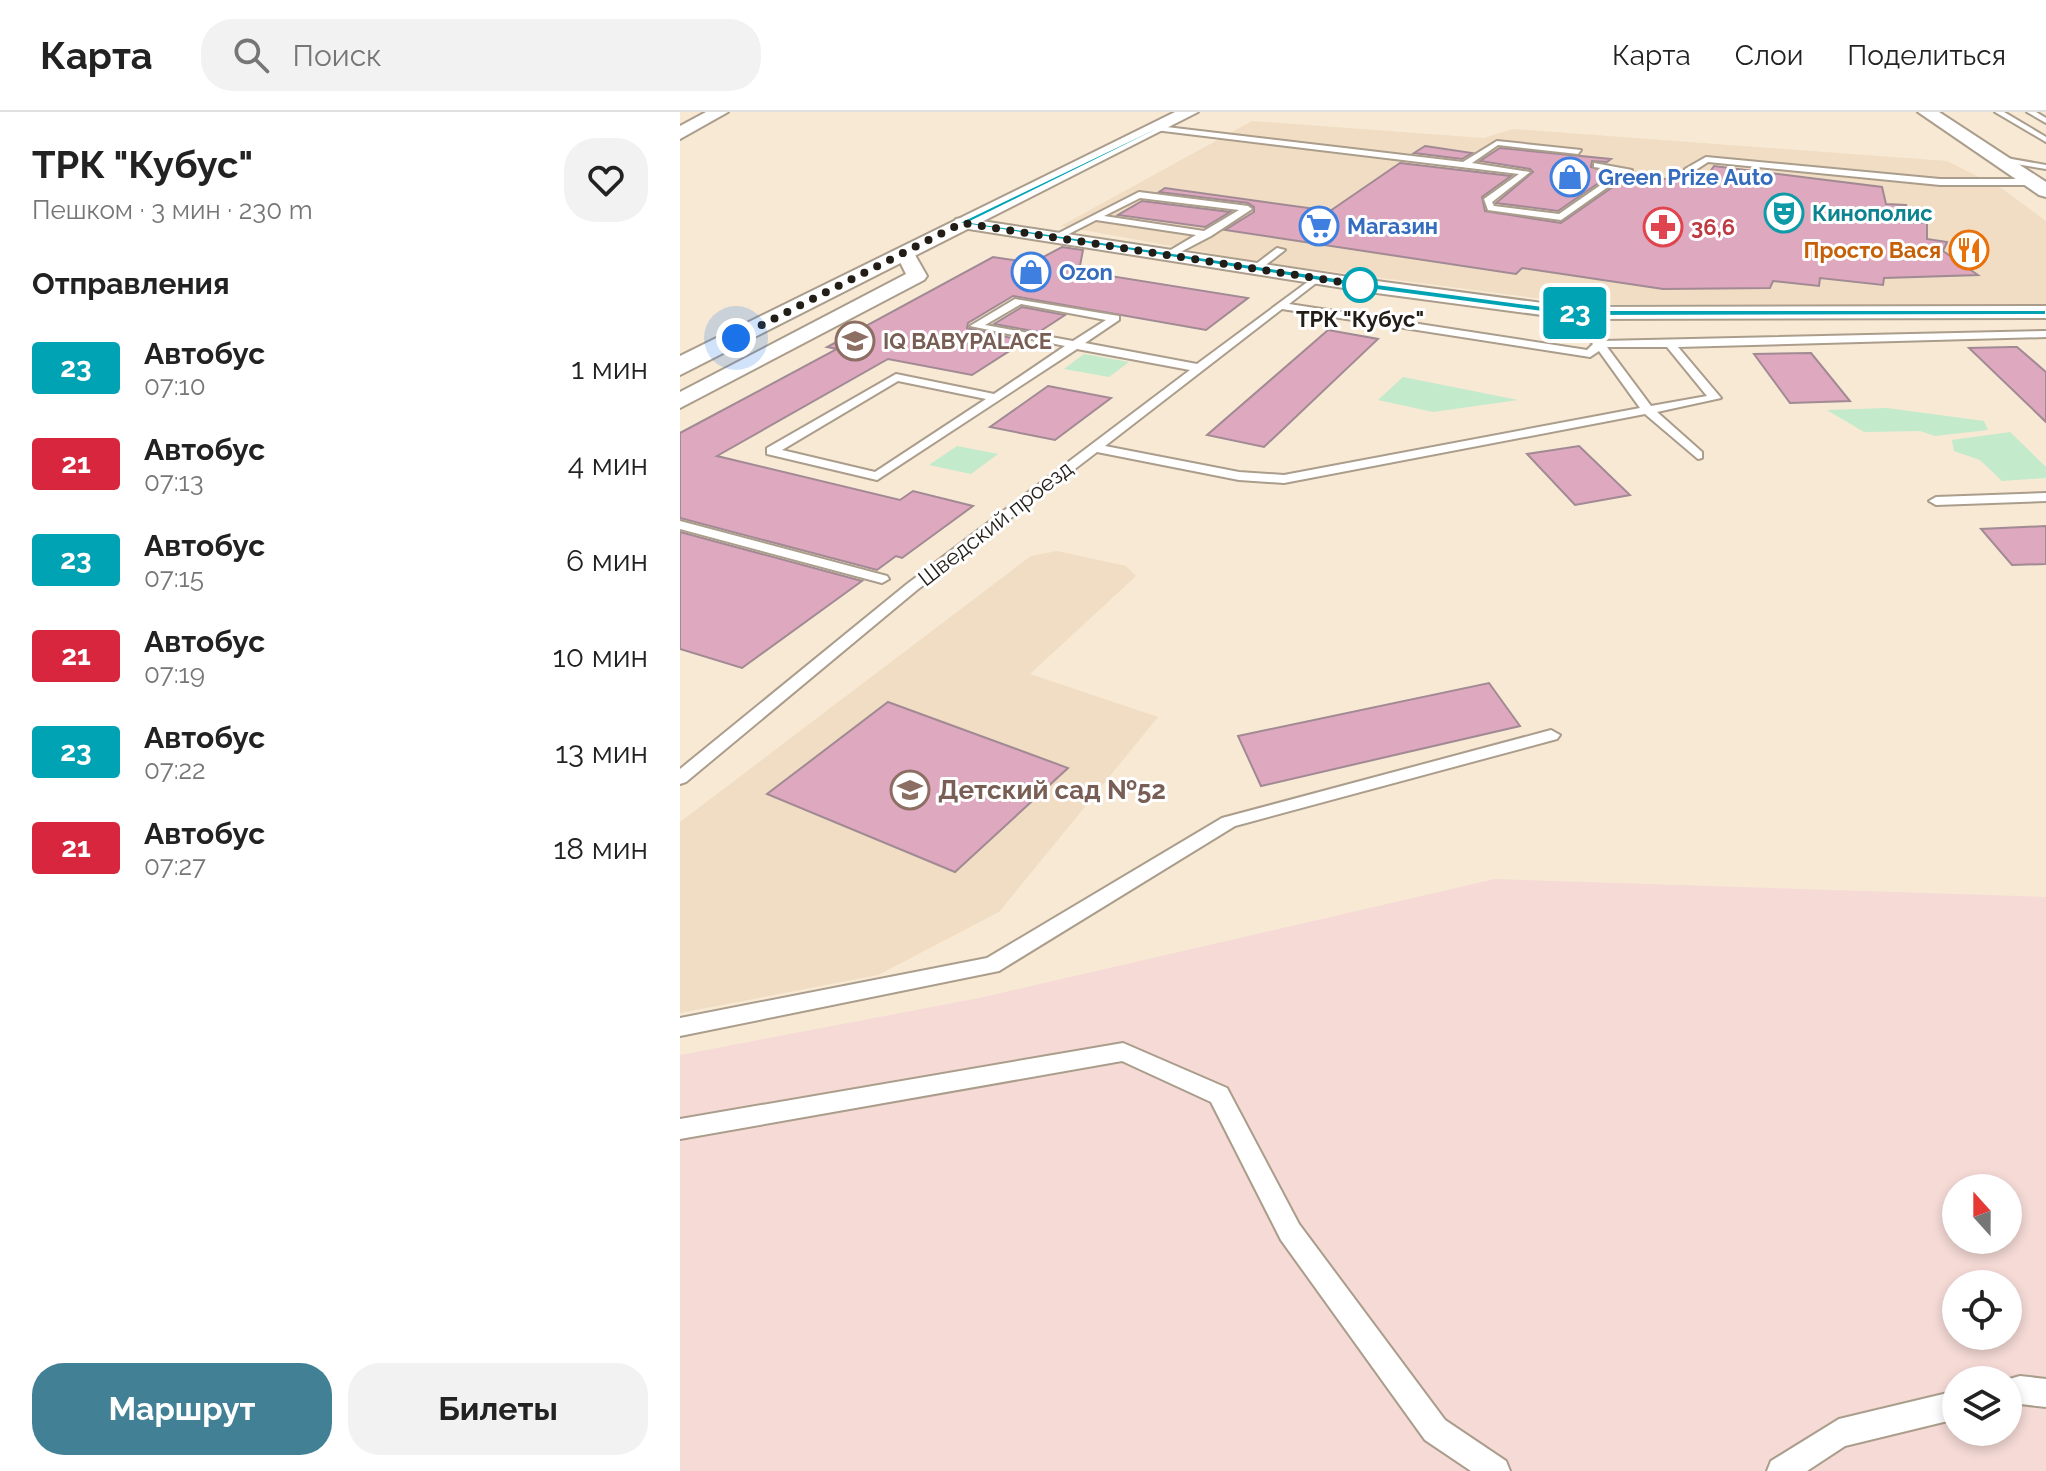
<!DOCTYPE html>
<html lang="ru">
<head>
<meta charset="utf-8">
<style>
	body { margin:0; font-family:Raleway,sans-serif; background:#f2f2f2; color:#222; height:100vh; display:flex; flex-direction:column; font-size:30px; white-space:nowrap }
	* { box-sizing:border-box; margin:0 }
	p { font-size:26px; color:#767676 }
	.icon { flex:none; width:44px; height:44px; fill:none; stroke:currentColor; stroke-width:2; stroke-linecap:round; stroke-linejoin:round }
	.map { position:relative; flex:1; overflow:hidden }
	.details { display:flex; flex-direction:column; background:#fff; width:680px }
	.details>* { flex:none }
	.badge { padding:0 16px; border-radius:6px; font-size:28px; line-height:52px }
	.needle { width:52px; rotate:339deg }
	.controls { position:absolute; left:1262px; top:1062px; display:grid; gap:16px }
	.controls a { display:grid; place-items:center; width:80px; height:80px; border-radius:50%; background:#fff; box-shadow:0 4px 12px #0003; font-size:40px }
	.you { position:absolute; width:40px; height:40px; margin:-20px; border:6px solid #fff; border-radius:50%; background:#1a73e8; box-shadow:0 0 0 12px #1a73e833 }
	.map>.badge { position:absolute; translate:-50% -50%; box-shadow:0 0 0 4px #fff }
	h2 { padding:0 32px; font-size:30px; line-height:72px }
	.round { display:grid; place-items:center; flex:none; width:84px; height:84px; border-radius:32px; background:#f2f2f2 }
	.overview { display:flex; align-items:center; justify-content:space-between; height:136px; padding:0 32px }
	h1 { font-size:38px; font-weight:700; line-height:60px }
	.action { display:flex; gap:16px; margin-top:auto; padding:16px 32px }
	.action a { flex:1; height:92px; border-radius:32px; background:#428096; color:#fff; font-size:32px; font-weight:700; line-height:92px; text-align:center }
	.action a+a { background:#f2f2f2; color:#222 }
	ul { padding:0; list-style:none }
	li { display:flex; align-items:center; gap:24px; height:96px; padding:0 32px }
	li div { flex:1 }
	li b { display:block; font-size:30px }
	li em { font-style:normal }
	li .badge { min-width:88px; font-weight:700; text-align:center }
	header { display:flex; align-items:center; gap:48px; box-sizing:border-box; height:112px; padding:0 40px; background:#fff; border-bottom:2px solid #e0e0e0 }
	header strong { font-size:38px }
	nav { display:flex; gap:44px; margin-inline-start:auto; font-size:28px }
	.search { width:560px; height:72px; background:#f2f2f2; display:flex; align-items:center; gap:20px; box-sizing:border-box; padding:0 28px; border-radius:32px; color:#767676; font-size:30px }
	main { display:flex; flex:1; min-height:0 }
	.map>svg:first-child { display:block }
	.built { fill:#f0ddc3 }
	.industrial { fill:#f5dad6; fill-rule:evenodd }
	.green { fill:#c2eacb }
	.building { fill:#dea8bf; stroke:#a18a93; stroke-width:2 }
	.lines { fill:none; stroke-linecap:round; stroke-linejoin:round }
	.lane-casing { stroke:#ab9d8b; stroke-width:4 }
	.street-casing { stroke:#ab9d8b; stroke-width:4 }
	.secondary-casing { stroke:#ab9d8b; stroke-width:4 }
	.primary-casing { stroke:#ab9d8b; stroke-width:4 }
	.lane { fill:#fff; fill-rule:evenodd }
	.street { fill:#fff; fill-rule:evenodd }
	.secondary { fill:#fff; fill-rule:evenodd }
	.primary { fill:#fff; fill-rule:evenodd }
	.line { fill:#00a3b4; stroke:#fff; stroke-width:2 }
	.walk { stroke:#221d16; stroke-width:8; stroke-dasharray:0 14.4 }
	.stop-dot { fill:#fff; stroke:#00a3b4; stroke-width:4 }
	.labels { text-anchor:middle; dominant-baseline:central; stroke-width:6; stroke-linejoin:round; paint-order:stroke }
	.far-shop-label { font-size:22px; font-weight:bold; fill:#366cbe; stroke:#fff; text-anchor:start }
	.far-culture-label { font-size:22px; font-weight:bold; fill:#0d838f; stroke:#fff; text-anchor:start }
	.far-health-label { font-size:22px; font-weight:bold; fill:#be3a42; stroke:#fff; text-anchor:start }
	.far-food-label { font-size:22px; font-weight:bold; fill:#c56008; stroke:#fff; text-anchor:end }
	.far-stop-label { font-size:22px; font-weight:bold; fill:#221d16; stroke:#fff }
	.far-education-label { font-size:22px; font-weight:bold; fill:#785e54; stroke:#fff; text-anchor:start }
	.far-street-label { font-size:22px; fill:#221d16; stroke:#fff }
	.education-label { font-size:26px; font-weight:bold; fill:#785e54; stroke:#fff; text-anchor:start }
</style>
</head>
<body>
<header>
<strong>Карта</strong>
<div class="search"><svg class="icon" aria-label="search" viewBox="0 0 24 24"><circle cx="10" cy="10" r="6"/><path d="M15 15l6 6"/></svg>Поиск</div>
<nav><a>Карта</a><a>Слои</a><a>Поделиться</a></nav>
</header>
<main>
<section class="details">
<div class="overview"><div><h1>ТРК &quot;Кубус&quot;</h1><p>Пешком · 3 мин · 230 m</p></div><a class="round"><svg class="icon" aria-label="heart" viewBox="0 0 24 24"><path d="M12 20l-8-8c-3-5 5-10 8-4 3-6 11-1 8 4z"/></svg></a></div>
<h2>Отправления</h2>
<ul>
<li><span class="badge" style="background:#00a3b4;color:#fff">23</span><div><b>Автобус</b><p>07:10</p></div><em>1 мин</em></li>
<li><span class="badge" style="background:#d7263d;color:#fff">21</span><div><b>Автобус</b><p>07:13</p></div><em>4 мин</em></li>
<li><span class="badge" style="background:#00a3b4;color:#fff">23</span><div><b>Автобус</b><p>07:15</p></div><em>6 мин</em></li>
<li><span class="badge" style="background:#d7263d;color:#fff">21</span><div><b>Автобус</b><p>07:19</p></div><em>10 мин</em></li>
<li><span class="badge" style="background:#00a3b4;color:#fff">23</span><div><b>Автобус</b><p>07:22</p></div><em>13 мин</em></li>
<li><span class="badge" style="background:#d7263d;color:#fff">21</span><div><b>Автобус</b><p>07:27</p></div><em>18 мин</em></li>
</ul>
<div class="action"><a>Маршрут</a><a>Билеты</a></div>
</section>
<div class="map">
<svg width="1366" height="1359" viewBox="0 0 1366 1359">
	<rect width="100%" height="100%" fill="#f8e9d5"/>
	<!-- built -->
	<g class="built">
		<polygon points="572,9 804,26 833,17 1267,49 1324,78 1366,109 1366,194 901,192 579,150 381,114"/>
		<polygon points="377,439 446,454 456,464 350,562 478,605 319,800 198,863 0,901 0,710 351,444"/>
	</g>
	<!-- industrial -->
	<path class="industrial" d="M815,767L1366,785V1359H0V943L299,886ZM1276,1076H1328V1128H1276ZM1276,1172H1328V1224H1276ZM1276,1268H1328V1320H1276Z"/>
	<!-- green -->
	<g class="green">
		<polygon points="404,242 449,250 429,265 384,257"/>
		<polygon points="723,265 838,288 753,300 698,288"/>
		<polygon points="1207,296 1304,309 1308,318 1255,324 1240,319 1184,320 1147,298"/>
		<polygon points="1330,320 1366,355 1366,366 1322,369 1300,348 1274,339 1272,328"/>
		<polygon points="277,334 318,342 291,362 249,353"/>
	</g>
	<!-- building -->
	<g class="building">
		<polygon points="745,34 792,41 782,47 734,41"/>
		<polygon points="820,36 931,47 927,50 912,49 911,55 933,61 878,99 816,91 853,60 850,57 800,49"/>
		<polygon points="720,51 831,64 802,85 805,99 881,111 950,63 1022,71 1034,54 1202,75 1206,92 1226,93 1231,110 1247,111 1247,127 1267,130 1263,139 1298,163 1204,166 1203,173 1140,166 1139,174 1093,169 1090,176 983,177 842,156 836,162 545,118 574,100 574,95 568,91 479,80 485,76 650,99"/>
		<polygon points="462,89 550,100 525,115 438,103"/>
		<polygon points="382,135 403,138 399,159 568,186 526,218 333,184 288,211 287,216 345,229 292,263 208,247 37,344 220,388 233,379 293,394 222,446 216,444 197,458 0,406 0,321 157,237 147,235 313,145 352,151"/>
		<polygon points="342,195 385,203 359,220 314,212"/>
		<polygon points="648,218 698,227 584,335 527,323"/>
		<polygon points="1331,235 1337,235 1366,260 1366,310 1289,236"/>
		<polygon points="1131,241 1170,289 1110,291 1074,242"/>
		<polygon points="368,274 431,286 375,328 310,315"/>
		<polygon points="899,334 950,383 895,393 847,342"/>
		<polygon points="1366,414 1366,452 1332,453 1301,417"/>
		<polygon points="0,420 182,469 62,556 0,537"/>
		<polygon points="809,571 840,614 581,674 558,624"/>
		<polygon points="208,590 388,656 275,760 87,682"/>
	</g>
	<g class="lines">
		<!-- lane casing -->
		<g class="lane-casing">
			<g id="lane">
				<polygon points="1315,0 1324,0 1366,25 1366,30"/>
				<polygon points="1347,0 1356,0 1366,6 1366,11"/>
				<polygon points="478,14 783,50 817,29 901,38 898,42 818,33 792,51 850,60 812,90 814,94 879,102 941,59 914,55 914,51 952,58 881,108 808,98 804,87 839,62 475,18"/>
				<polygon points="1315,44 1366,53 1366,57 1312,48"/>
				<polygon points="1026,45 1260,67 1351,67 1355,70 1351,73 1260,73 1028,50 1011,61 1005,61 1005,57"/>
				<path d="M459,80L568,94L572,97L531,124L487,147L482,144L484,142L516,123L416,108L377,128L369,126ZM460,86L559,98L524,119L424,104Z"/>
				<polygon points="597,136 605,138 578,159 572,159 572,155"/>
				<path d="M637,163L642,166L640,168L609,192L907,238L913,232L888,203V199H896L922,229L1366,219V225L998,235L1041,286L977,300L1022,340V346L1018,347L965,302L604,371L559,368L417,340L237,478L6,670L0,672V657L227,472L510,258L397,237L197,368L87,342V336L216,262L314,282L385,234L290,214L335,187L439,204V208L405,231L517,252ZM341,192L426,208L393,229L305,213ZM602,197L910,245L919,239L960,296L604,363L559,360L425,334ZM927,235H987L1027,284L971,294ZM218,269L306,287L195,360L102,338Z"/>
				<polygon points="1366,381 1366,389 1256,393 1249,389 1256,385"/>
				<polygon points="0,409 207,464 209,467 202,471 0,417"/>
				<polygon points="871,618 880,623 877,627 555,714 319,859 0,924 0,906 307,846 542,706"/>
				<polygon points="443,931 547,976 619,1112 765,1308 826,1349 830,1359 791,1359 745,1328 601,1128 531,990 442,949 0,1027 0,1007"/>
				<polygon points="1340,1264 1366,1267 1366,1295 1340,1292 1328,1295 1326,1268"/>
				<polygon points="1276,1279 1276,1307 1165,1334 1127,1359 1087,1359 1091,1349 1159,1307"/>
			</g>
		</g>
		<!-- street casing -->
		<g class="street-casing">
			<g id="street">
				<polygon points="282,106 689,168 892,195 1366,194 1366,206 892,207 689,180 276,115 273,111 276,107"/>
				<polygon points="224,134 231,136 247,164 244,168 0,296 0,280 226,162 215,140"/>
			</g>
		</g>
		<!-- secondary casing -->
		<g class="secondary-casing">
			<polygon id="secondary" points="1238,0 1259,0 1366,70 1366,85 1359,83"/>
		</g>
		<!-- primary casing -->
		<g class="primary-casing">
			<g id="primary">
				<polygon points="26,0 48,0 0,27 0,14"/>
				<polygon points="495,0 518,0 0,263 0,244"/>
			</g>
		</g>
		<!-- lane -->
		<use href="#lane" class="lane"/>
		<!-- street -->
		<use href="#street" class="street"/>
		<!-- secondary -->
		<use href="#secondary" class="secondary"/>
		<!-- primary -->
		<use href="#primary" class="primary"/>
	</g>
	<!-- line -->
	<polygon class="line" points="509,0 511,1 290,110 689,171 892,198 1366,198 1366,203 892,204 689,177 278,111"/>
	<g class="lines">
		<!-- walk -->
		<polyline class="walk" points="56,226 282,111 680,173"/>
	</g>
	<!-- icons -->
	<defs>
		<g id="shop-ring" transform="scale(2)"><circle r="9.5" fill="#fff" stroke="#3f7fe0" stroke-width="1.5"/><path d="M-5-2.5h2.3a2.7 3.5 0 0 1 5.4 0H5L5.5 6h-11ZM-1.5-2.5h3a1.5 2.3 0 0 0-3 0Z" fill="#3f7fe0"/></g>
		<g id="theatre-ring" transform="scale(2)"><circle r="9.5" fill="#fff" stroke="#0f9aa8" stroke-width="1.5"/><path d="M-5-5.5Q0-4 5-5.5V0Q5 5 0 6Q-5 5-5 0ZM-3.3-2.5H-1v1.5H-3.3ZM1-2.5H3.3v1.5H1ZM-2.8 1Q0 5.5 2.8 1Z" fill="#0f9aa8"/></g>
		<g id="supermarket-ring" transform="scale(2)"><circle r="9.5" fill="#fff" stroke="#3f7fe0" stroke-width="1.5"/><path d="M-6-5.5h2.5l.6 2H6L4.5 2H-2.5L-4.4-4H-6ZM-1.5 3.2a1.3 1.3 0 1 0 .1 0ZM3 3.2a1.3 1.3 0 1 0 .1 0Z" fill="#3f7fe0"/></g>
		<g id="pharmacy-ring" transform="scale(2)"><circle r="9.5" fill="#fff" stroke="#e0444e" stroke-width="1.5"/><path d="M-2-6h4v4h4v4h-4v4h-4v-4h-4v-4h4Z" fill="#e0444e"/></g>
		<g id="restaurant-ring" transform="scale(2)"><circle r="9.5" fill="#fff" stroke="#e8710a" stroke-width="1.5"/><path d="M-5-6h1v4h1v-4h1v4h1v-4h1v5L-1.5 .5V6h-2V.5L-5-1ZM5-6V6H3V1.5H1.5Q1.5-4 5-6Z" fill="#e8710a"/></g>
		<g id="school-ring" transform="scale(2)"><circle r="9.5" fill="#fff" stroke="#8d6e63" stroke-width="1.5"/><path d="M0-5L7-2L0 1L-7-2ZM-4 1L0 2.5L4 1V4Q0 6-4 4Z" fill="#8d6e63"/></g>
	</defs>
	<g fill-rule="evenodd">
		<use href="#shop-ring" x="890" y="65"/>
		<use href="#theatre-ring" x="1104" y="101"/>
		<use href="#supermarket-ring" x="639" y="114"/>
		<use href="#pharmacy-ring" x="983" y="115"/>
		<use href="#restaurant-ring" x="1289" y="138"/>
		<use href="#shop-ring" x="351" y="160"/>
		<use href="#school-ring" x="175" y="229"/>
		<use href="#school-ring" x="230" y="678"/>
	</g>
	<!-- markers -->
	<circle class="stop-dot" cx="680" cy="173" r="16"/>
	<g class="labels">
		<!-- far-shop labels -->
		<g class="far-shop-label">
			<text x="918" y="65">Green Prize Auto</text>
			<text x="667" y="114">Магазин</text>
			<text x="379" y="160">Ozon</text>
		</g>
		<!-- far-culture labels -->
		<g class="far-culture-label">
			<text x="1132" y="101">Кинополис</text>
		</g>
		<!-- far-health labels -->
		<g class="far-health-label">
			<text x="1011" y="115">36,6</text>
		</g>
		<!-- far-food labels -->
		<g class="far-food-label">
			<text x="1261" y="138">Просто Вася</text>
		</g>
		<!-- far-stop labels -->
		<g class="far-stop-label">
			<text x="680" y="207">ТРК "Кубус"</text>
		</g>
		<!-- far-education labels -->
		<g class="far-education-label">
			<text x="203" y="229">IQ BABYPALACE</text>
		</g>
		<!-- far-street labels -->
		<g class="far-street-label">
			<text transform="translate(315 411) rotate(-38)">Шведский проезд</text>
		</g>
		<!-- education labels -->
		<g class="education-label">
			<text x="258" y="678">Детский сад №52</text>
		</g>
	</g>
</svg>
<div class="controls">
<a><svg class="needle" viewBox="-14 -14 28 28"><path d="M0-13l5 13h-10z" fill="#e53935"/><path d="M0 13l5-13h-10z" fill="#767676"/></svg></a>
<a><svg class="icon" aria-label="locate" viewBox="0 0 24 24"><circle cx="12" cy="12" r="6"/><path d="M12 2v4M12 18v4M2 12h4M18 12h4"/></svg></a>
<a><svg class="icon" aria-label="layers" viewBox="0 0 24 24"><path d="M12 4l9 5-9 5-9-5zM3 14l9 5 9-5"/></svg></a>
</div>
<div class="you" style="left:56px;top:226px"></div>
<b class="badge" style="left:895px;top:201px;background:#00a3b4;color:#fff">23</b>
</div>
</main>
</body>
</html>
